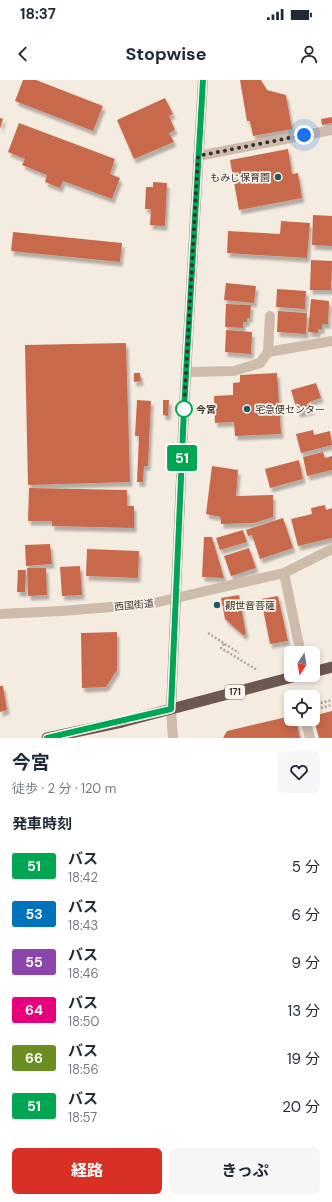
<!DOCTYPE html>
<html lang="ja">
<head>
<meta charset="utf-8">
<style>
	body { margin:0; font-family:"DM Sans","Noto Sans JP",sans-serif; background:#f6f6f7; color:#1f2937; height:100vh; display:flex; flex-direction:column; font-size:15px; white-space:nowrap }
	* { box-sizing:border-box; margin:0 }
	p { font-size:13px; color:#747a83 }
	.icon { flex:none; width:22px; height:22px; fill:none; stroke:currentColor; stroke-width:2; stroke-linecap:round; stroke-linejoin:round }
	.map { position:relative; height:658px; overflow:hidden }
	.panel { display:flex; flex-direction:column; background:#fff; flex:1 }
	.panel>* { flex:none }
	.badge { padding:0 8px; border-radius:3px; font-size:14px; line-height:26px }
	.needle { width:26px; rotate:192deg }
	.controls { position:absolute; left:284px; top:566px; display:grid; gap:8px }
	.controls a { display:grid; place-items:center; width:36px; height:36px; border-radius:6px; background:#fff; box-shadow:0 2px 6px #0003; font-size:20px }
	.you { position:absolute; width:20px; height:20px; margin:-10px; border:3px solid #fff; border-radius:50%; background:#1a73e8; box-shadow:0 0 0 6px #1a73e833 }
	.map>.badge { position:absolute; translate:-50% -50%; box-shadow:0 0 0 2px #fff }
	h2 { padding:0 12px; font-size:15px; line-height:36px }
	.round { display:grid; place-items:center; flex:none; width:42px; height:42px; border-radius:6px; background:#f6f6f7 }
	.head { display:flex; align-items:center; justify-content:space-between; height:68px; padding:0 12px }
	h1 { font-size:19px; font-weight:700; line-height:30px }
	.button { display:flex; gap:8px; margin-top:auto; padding:8px 12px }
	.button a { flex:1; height:46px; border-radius:6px; background:#d93025; color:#fff; font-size:16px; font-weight:700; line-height:46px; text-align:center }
	.button a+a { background:#f6f6f7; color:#1f2937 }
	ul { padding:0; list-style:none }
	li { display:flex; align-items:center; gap:12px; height:48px; padding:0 12px }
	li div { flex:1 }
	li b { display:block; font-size:15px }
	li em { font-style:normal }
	li .badge { min-width:44px; font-weight:700; text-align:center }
	.status { display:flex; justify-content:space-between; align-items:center; height:28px; padding:0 20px; background:#fff; direction:ltr }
	.status svg { height:11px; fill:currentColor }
	header { display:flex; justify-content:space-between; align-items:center; height:52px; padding:0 12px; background:#fff; font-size:18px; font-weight:700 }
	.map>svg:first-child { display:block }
	.building { fill:#c8694b; filter:url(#shadow) }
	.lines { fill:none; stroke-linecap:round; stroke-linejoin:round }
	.path { stroke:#b9a596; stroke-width:2.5; stroke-dasharray:2 2; stroke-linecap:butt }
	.pedestrian { stroke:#cdbbac; stroke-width:10 }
	.minor { stroke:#cdbbac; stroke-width:10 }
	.tertiary { stroke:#cdbbac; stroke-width:10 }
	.secondary { stroke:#a18a7d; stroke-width:10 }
	.trunk { stroke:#6c584f; stroke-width:11 }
	.line-casing { stroke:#fff; stroke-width:9 }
	.line { stroke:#00a651; stroke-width:6 }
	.walk { stroke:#3b302b; stroke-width:4; stroke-dasharray:0 7.2 }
	.poi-dot { fill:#1f5a5e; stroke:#fbf5ee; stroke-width:1.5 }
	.stop-dot { fill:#fff; stroke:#00a651; stroke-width:2 }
	.labels { text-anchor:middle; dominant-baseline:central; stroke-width:3.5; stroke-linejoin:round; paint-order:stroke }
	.shield { fill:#fbf5ee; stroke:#756b66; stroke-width:1 }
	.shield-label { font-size:9px; font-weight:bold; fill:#3b302b }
	.poi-label { font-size:10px; fill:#3b302b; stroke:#fbf5ee; text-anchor:start }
	.stop-label { font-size:10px; font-weight:bold; fill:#3b302b; stroke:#fbf5ee; text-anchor:start }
	.street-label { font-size:10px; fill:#3b302b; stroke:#fbf5ee }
</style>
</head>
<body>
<div class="status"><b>18:37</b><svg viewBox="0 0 49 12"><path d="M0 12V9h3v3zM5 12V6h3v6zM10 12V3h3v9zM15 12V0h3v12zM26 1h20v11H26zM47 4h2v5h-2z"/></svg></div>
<header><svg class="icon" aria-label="back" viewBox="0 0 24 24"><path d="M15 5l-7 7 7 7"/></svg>Stopwise<svg class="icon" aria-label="person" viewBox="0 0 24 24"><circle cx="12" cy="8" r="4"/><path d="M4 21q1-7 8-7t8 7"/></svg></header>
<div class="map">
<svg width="332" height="658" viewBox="0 0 332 658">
	<defs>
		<filter id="shadow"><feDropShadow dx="2.5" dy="4.5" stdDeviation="1" flood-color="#0004"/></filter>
	</defs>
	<rect width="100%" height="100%" fill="#f4ebe1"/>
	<!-- building -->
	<g class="building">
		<polygon points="23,0 36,0 103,26 93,51 15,21"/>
		<polygon points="240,0 261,0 267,10 286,15 292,49 253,56 250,41 247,41"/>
		<polygon points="165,18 173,34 169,36 175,50 169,53 174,62 134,79 117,40"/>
		<polygon points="332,37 332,43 322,45 321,39"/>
		<polygon points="0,38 3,39 0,49"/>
		<polygon points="19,43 115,79 110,94 120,98 112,119 63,101 60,108 45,102 47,95 22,85 25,79 8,72"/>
		<polygon points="288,69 292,94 298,93 302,118 239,130 230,80"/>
		<polygon points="153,102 167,103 165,146 150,145 151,129 145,129 146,107 153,107"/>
		<polygon points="313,135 332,136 332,166 312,165"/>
		<polygon points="281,141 310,143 307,178 227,173 228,151 280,154"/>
		<polygon points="13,152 122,163 120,182 11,171"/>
		<polygon points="311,180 332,181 331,210 310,210"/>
		<polygon points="226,203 256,206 254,223 224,220"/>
		<polygon points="277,209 306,211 305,229 276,227"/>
		<polygon points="311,219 329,221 328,244 322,244 322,249 318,249 318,253 308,252"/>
		<polygon points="226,224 251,225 250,238 247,238 247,242 243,242 243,248 225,247"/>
		<polygon points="278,231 307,233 306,254 277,252"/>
		<polygon points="226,250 252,252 251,274 225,272"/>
		<polygon points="126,263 130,402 28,405 25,265"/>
		<polygon points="134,293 140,293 141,301 134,302"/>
		<polygon points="277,293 281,354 235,356 234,342 215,343 214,316 233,315 233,303 240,302 240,295"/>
		<polygon points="316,303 321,318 309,322 312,330 298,333 291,310"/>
		<polygon points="137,320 151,321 148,386 144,386 143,402 137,402 139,356 135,356"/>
		<polygon points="163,320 169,320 168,336 163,335"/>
		<polygon points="313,350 314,355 330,351 332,365 301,373 296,354"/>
		<polygon points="323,372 325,378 332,376 332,390 307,396 303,377"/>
		<polygon points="299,380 303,399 270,408 265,389"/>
		<polygon points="212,386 238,390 236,416 273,415 273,437 254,443 221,444 221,437 206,434"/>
		<polygon points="29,408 127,410 127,426 134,426 134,448 52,446 52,441 28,441"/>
		<polygon points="325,425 326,430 332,428 332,458 298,466 291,439 312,434 311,428"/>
		<polygon points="283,438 293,468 260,479 252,455 248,456 246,450"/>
		<polygon points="243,450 247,462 220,470 216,458"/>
		<polygon points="204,457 212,457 224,498 202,497"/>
		<polygon points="50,464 52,484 26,486 25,465"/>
		<polygon points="249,468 256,488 231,496 224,476"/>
		<polygon points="87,469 139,471 138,498 86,496"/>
		<polygon points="80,486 82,515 62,516 60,487"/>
		<polygon points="27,488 46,488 47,515 28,516"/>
		<polygon points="18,490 26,490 25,512 17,512"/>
		<polygon points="239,515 246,554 243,555 225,539 221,518"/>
		<polygon points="278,516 288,561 270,564 261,519"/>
		<polygon points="117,552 117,590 106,607 82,608 81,553"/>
		<polygon points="0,606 3,606 7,630 0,632"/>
		<polygon points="332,631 332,658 319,658 313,636"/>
		<polygon points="291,636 291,639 296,639 300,658 223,658 227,651"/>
	</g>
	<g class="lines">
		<!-- path -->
		<g class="path">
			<polyline points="208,553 239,573"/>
			<polyline points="224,564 221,568 257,590"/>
			<polyline points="294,613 301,617"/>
			<polyline points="313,625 332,620"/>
			<polyline points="317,629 332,625"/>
		</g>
		<!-- pedestrian -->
		<polyline class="pedestrian" points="284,493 299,565"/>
		<!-- minor -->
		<g class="minor">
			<polyline points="198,76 332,50"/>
			<polyline points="268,272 270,236"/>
			<polyline points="186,292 234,291 260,283 268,272 332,261"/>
			<polyline points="0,534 61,531 150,524 284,493 332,469"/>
			<polyline points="305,639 310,658"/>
		</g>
		<!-- tertiary -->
		<polyline class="tertiary" points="171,629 173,658"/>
		<!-- secondary -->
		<polyline class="secondary" points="171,629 184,329 203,0"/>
		<!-- trunk -->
		<g class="trunk">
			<polyline points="313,592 332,587"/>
			<polyline points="47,658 122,642 300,595"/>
		</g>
	</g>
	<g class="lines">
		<!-- line casing -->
		<g class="line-casing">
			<polyline id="line" points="47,658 171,629 184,329 203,0"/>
		</g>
		<!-- line -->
		<use href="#line" class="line"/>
		<!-- walk -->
		<polyline class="walk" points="184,329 198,76 304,55"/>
	</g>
	<!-- markers -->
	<g class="poi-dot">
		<circle cx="278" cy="97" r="4"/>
		<circle cx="247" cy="329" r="4"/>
		<circle cx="217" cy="525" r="4"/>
	</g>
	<circle class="stop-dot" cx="184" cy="329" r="8"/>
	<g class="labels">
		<!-- shield labels -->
		<rect class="shield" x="225" y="605" width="20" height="14" rx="3"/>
		<g class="shield-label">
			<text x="235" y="612">171</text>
		</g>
		<!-- poi labels -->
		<g class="poi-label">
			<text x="270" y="97" text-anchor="end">もみじ保育園</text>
			<text x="255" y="329">宅急便センター</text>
			<text x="225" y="525">觀世音菩薩</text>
		</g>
		<!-- stop labels -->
		<g class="stop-label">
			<text x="196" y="329">今宮</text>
		</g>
		<!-- street labels -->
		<g class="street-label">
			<text transform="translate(134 525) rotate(-6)">西国街道</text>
		</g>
	</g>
</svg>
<div class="controls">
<a><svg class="needle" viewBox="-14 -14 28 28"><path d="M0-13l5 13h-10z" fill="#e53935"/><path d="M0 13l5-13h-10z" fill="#747a83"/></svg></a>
<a><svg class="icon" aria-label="locate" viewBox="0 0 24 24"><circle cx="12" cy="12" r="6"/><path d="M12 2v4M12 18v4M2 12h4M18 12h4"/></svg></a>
</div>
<div class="you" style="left:304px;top:55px"></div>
<b class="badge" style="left:182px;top:378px;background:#00a651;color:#fff">51</b>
</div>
<section class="panel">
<div class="head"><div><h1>今宮</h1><p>徒歩 · 2 分 · 120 m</p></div><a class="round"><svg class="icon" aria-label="heart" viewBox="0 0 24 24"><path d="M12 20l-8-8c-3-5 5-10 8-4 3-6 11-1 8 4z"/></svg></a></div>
<h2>発車時刻</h2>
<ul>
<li><span class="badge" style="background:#00a651;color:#fff">51</span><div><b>バス</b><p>18:42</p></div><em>5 分</em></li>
<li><span class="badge" style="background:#0072bc;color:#fff">53</span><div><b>バス</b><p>18:43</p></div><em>6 分</em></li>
<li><span class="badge" style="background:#8e44ad;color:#fff">55</span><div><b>バス</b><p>18:46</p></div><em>9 分</em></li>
<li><span class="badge" style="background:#e6007e;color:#fff">64</span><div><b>バス</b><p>18:50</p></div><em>13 分</em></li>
<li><span class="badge" style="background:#6b8e23;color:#fff">66</span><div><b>バス</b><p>18:56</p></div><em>19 分</em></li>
<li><span class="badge" style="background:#00a651;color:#fff">51</span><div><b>バス</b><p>18:57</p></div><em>20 分</em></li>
</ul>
<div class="button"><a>経路</a><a>きっぷ</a></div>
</section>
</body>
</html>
